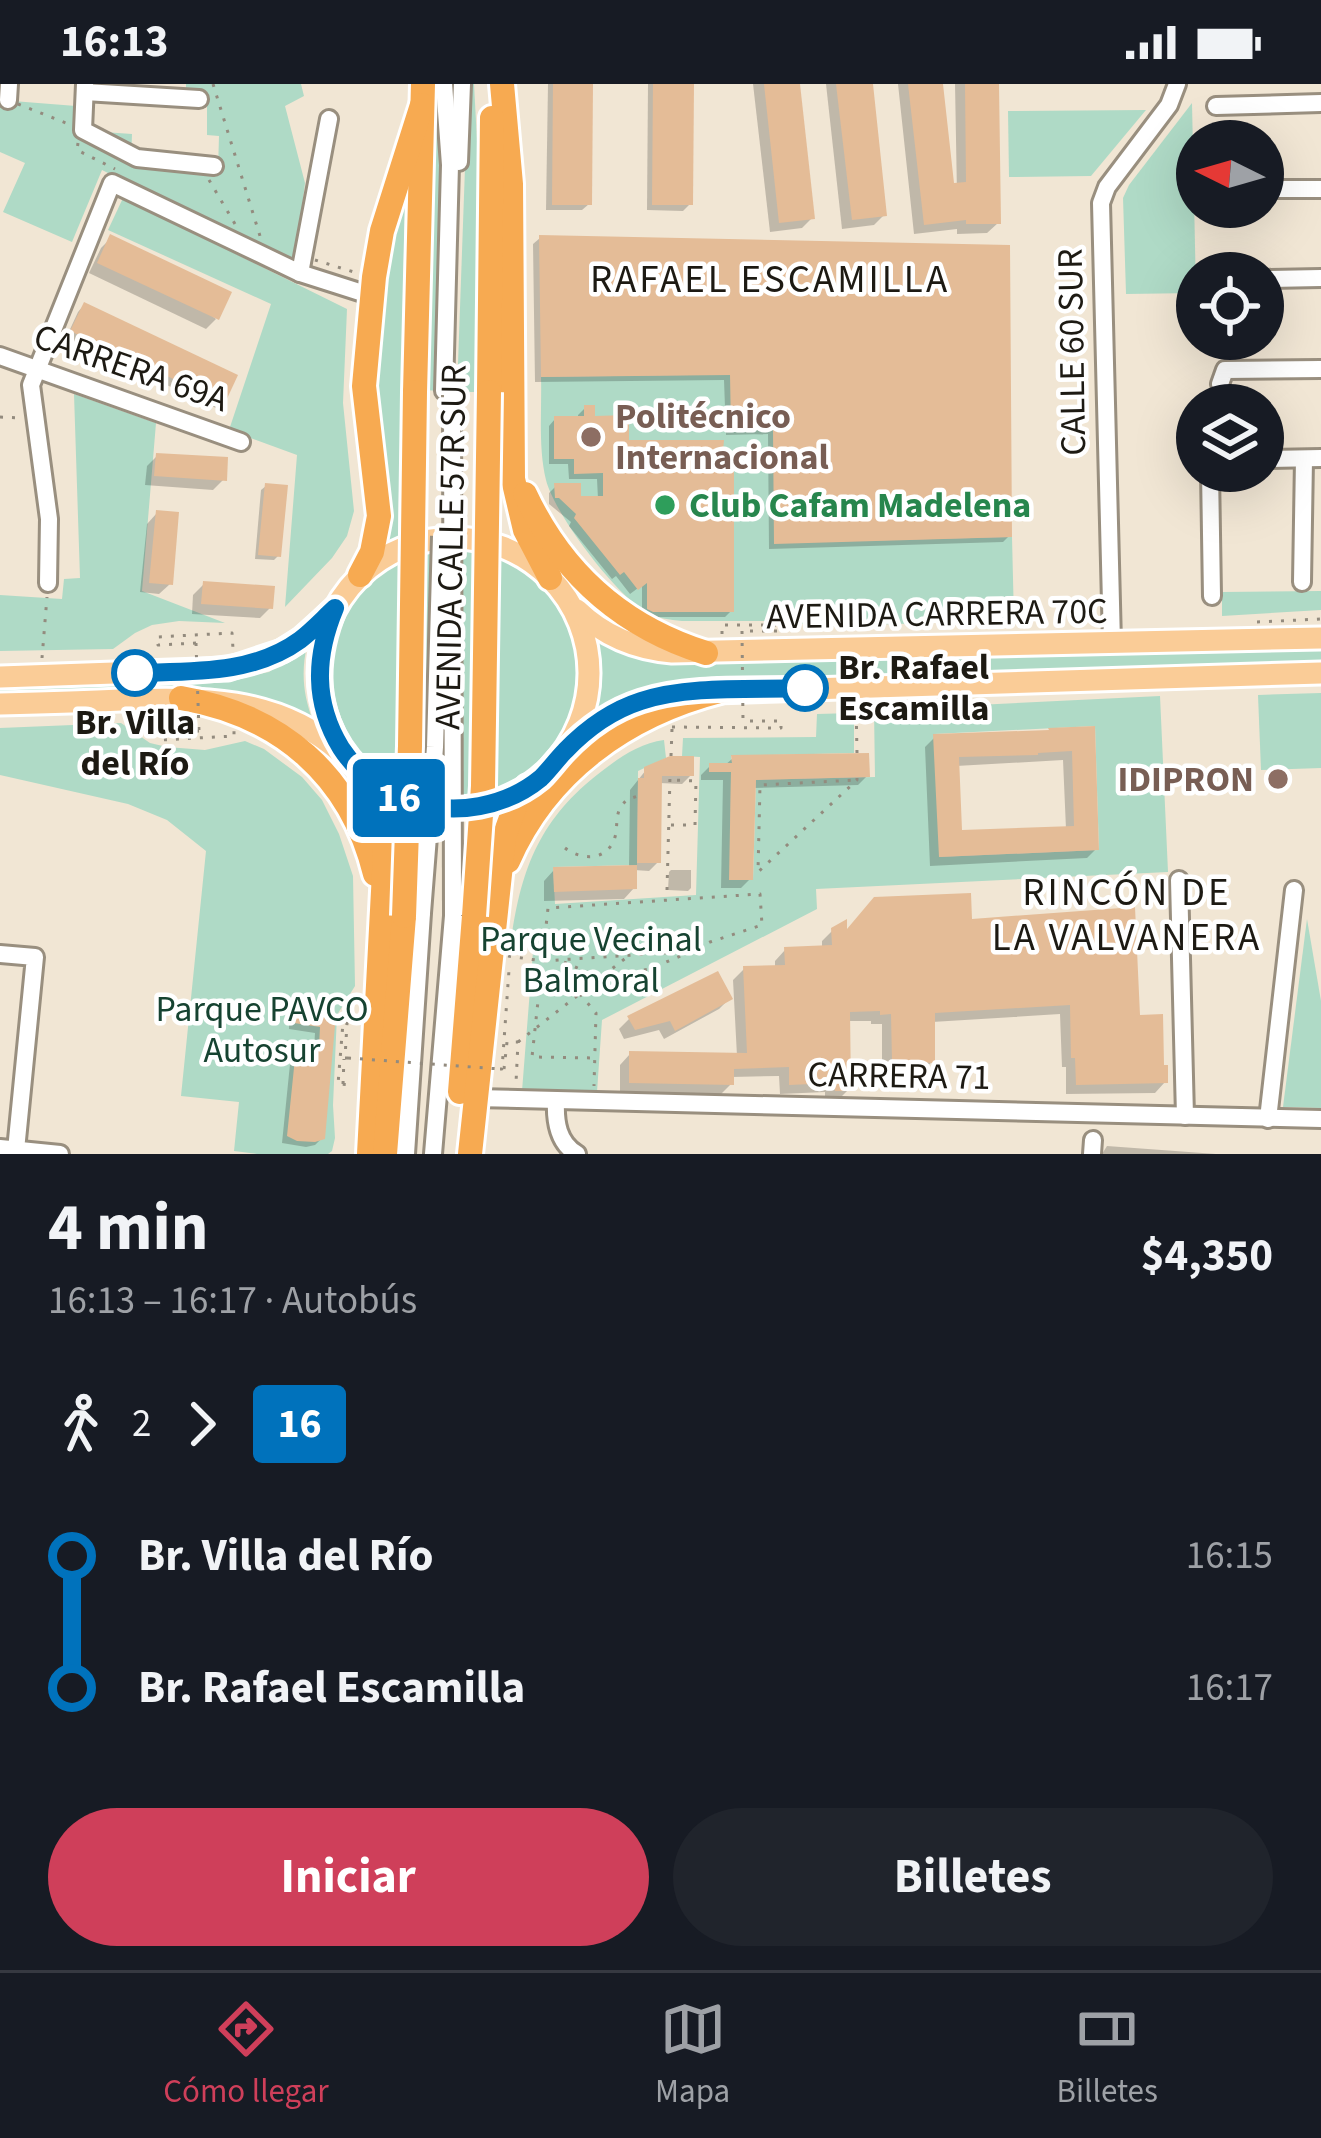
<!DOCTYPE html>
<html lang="es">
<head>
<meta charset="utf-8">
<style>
	body { margin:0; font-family:"Source Sans 3",sans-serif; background:#20242c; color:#f1f3f6; height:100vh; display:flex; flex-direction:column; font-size:45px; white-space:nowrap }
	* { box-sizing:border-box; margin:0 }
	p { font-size:39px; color:#9ea1a6 }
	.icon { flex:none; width:66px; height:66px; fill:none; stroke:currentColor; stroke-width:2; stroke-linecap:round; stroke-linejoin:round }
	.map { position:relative; height:1070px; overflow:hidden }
	.panel { display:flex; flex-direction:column; background:#171b24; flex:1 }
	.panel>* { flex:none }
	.badge { padding:0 24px; border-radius:9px; font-size:42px; line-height:78px }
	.needle { width:78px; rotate:275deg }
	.controls { position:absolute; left:1176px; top:36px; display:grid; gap:24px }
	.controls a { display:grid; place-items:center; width:108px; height:108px; border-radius:50%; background:#171b24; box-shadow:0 12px 48px #0002; font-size:60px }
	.map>.badge { position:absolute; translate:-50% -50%; box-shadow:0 0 0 6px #fff }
	.legs { display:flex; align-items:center; gap:18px; height:132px; padding:0 48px; font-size:39px }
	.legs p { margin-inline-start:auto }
	.overview { display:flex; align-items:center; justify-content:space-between; height:204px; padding:0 48px }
	h1 { font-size:66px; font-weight:700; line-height:90px }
	.button { display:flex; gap:24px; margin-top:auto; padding:24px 48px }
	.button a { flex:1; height:138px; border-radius:72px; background:#cf3f5a; color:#fff; font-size:48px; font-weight:700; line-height:138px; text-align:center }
	.button a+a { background:#20242c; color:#f1f3f6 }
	ul { padding:0 48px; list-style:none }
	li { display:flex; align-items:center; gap:42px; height:132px; font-size:45px }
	li i { display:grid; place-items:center; width:18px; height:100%; margin:0 15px; background:currentColor }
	li i::after { content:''; width:30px; height:30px; margin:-15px; border:9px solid; border-radius:50%; background:#171b24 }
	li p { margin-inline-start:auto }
	li:first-child i { background:linear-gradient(#0000 50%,currentColor 0) }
	li:last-child i { background:linear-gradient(currentColor 50%,#0000 0) }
	.status { display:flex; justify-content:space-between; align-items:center; height:84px; padding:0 60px; background:#171b24; direction:ltr }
	.status svg { height:33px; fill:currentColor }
	.tab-bar { display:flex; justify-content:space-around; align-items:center; height:168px; border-top:3px solid #363941; background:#171b24; font-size:33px; color:#9ea1a6 }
	.tab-bar a { display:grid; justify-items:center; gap:6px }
	.tab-bar .selected { color:#cf3f5a }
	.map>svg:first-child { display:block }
	.green { fill:#afdac6; fill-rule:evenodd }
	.shadow { fill:#0003; fill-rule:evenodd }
	.building { fill:#e4bc97; fill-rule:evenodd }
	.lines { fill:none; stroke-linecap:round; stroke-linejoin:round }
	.minor-casing { stroke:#998f7f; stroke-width:22 }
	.major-casing { stroke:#fff; stroke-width:27 }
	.highway-casing { stroke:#fff; stroke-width:30 }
	.path { stroke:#938b7e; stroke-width:3; stroke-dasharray:3 9; stroke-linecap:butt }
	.minor { stroke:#fff; stroke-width:16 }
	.major { stroke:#facc97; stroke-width:21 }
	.highway { stroke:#f7aa51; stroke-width:24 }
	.minor-bridge-casing { stroke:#998f7f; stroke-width:22; stroke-linecap:butt }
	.highway-bridge-casing { stroke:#fff; stroke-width:30; stroke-linecap:butt }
	.path-bridge { stroke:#938b7e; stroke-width:3; stroke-dasharray:3 9; stroke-linecap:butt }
	.minor-bridge { stroke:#fff; stroke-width:16 }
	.highway-bridge { stroke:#f7aa51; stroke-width:24 }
	.line-1-casing { stroke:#fff; stroke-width:27 }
	.line-1 { stroke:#0072bc; stroke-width:18 }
	.education-dot { fill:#8d6e63; stroke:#fff; stroke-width:4.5 }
	.leisure-dot { fill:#2e9e5b; stroke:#fff; stroke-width:4.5 }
	.stop-1-dot { fill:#fff; stroke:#0072bc; stroke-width:6 }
	.labels { text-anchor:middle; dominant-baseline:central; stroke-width:9; stroke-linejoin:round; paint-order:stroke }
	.street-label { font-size:36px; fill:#1d1a13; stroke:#fff }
	.education-label { font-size:36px; font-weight:bold; fill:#785e54; stroke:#fff; text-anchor:start }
	.leisure-label { font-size:36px; font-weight:bold; fill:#27864d; stroke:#fff; text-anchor:start }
	.stop-label { font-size:36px; font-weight:bold; fill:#1d1a13; stroke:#fff; text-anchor:start }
	.park-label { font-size:36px; fill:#164331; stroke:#fff }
	.neighbourhood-label { font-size:39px; letter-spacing:3px; fill:#1d1a13; stroke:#fff }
</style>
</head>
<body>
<div class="status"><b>16:13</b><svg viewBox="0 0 49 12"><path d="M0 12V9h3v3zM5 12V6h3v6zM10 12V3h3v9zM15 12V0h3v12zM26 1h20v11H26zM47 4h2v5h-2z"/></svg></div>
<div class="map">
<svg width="1321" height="1070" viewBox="0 0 1321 1070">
	<rect width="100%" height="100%" fill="#f1e6d4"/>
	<!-- green -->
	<g class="green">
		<polygon points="186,0 301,0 304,12 285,22 305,99 295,182 102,86 72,158 3,128 25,79 0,68 0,16 76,22 75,46 132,50 131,77 218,86 219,52 207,51 207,7 186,5"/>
		<polygon points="468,0 474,0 484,189 479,308 457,308"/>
		<polygon points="434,10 445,94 441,307 424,306"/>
		<polygon points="1192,19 1196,209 1126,210 1123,114 1129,101"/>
		<polygon points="1146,26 1091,92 1009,93 1008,27"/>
		<polygon points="123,114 347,225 343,319 354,427 347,452 332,474 285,523 297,371 229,346 271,220 108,146"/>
		<polygon points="405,120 398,456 377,468 373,333 388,161"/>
		<path d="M773,290L775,459L1012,453L1014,536L808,543L776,525L775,537H682C670,536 657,534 646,528C615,510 555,431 546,396C538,363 542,326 541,293Z"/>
		<polygon points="74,310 156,339 142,507 225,539 179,537 152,541 135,549 113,565 0,567 0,511 62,515 64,495 80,494"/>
		<circle cx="452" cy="588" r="125"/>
		<polygon points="1321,507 1321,526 1222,532 1222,508"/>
		<polygon points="597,557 644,575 696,579 1321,560 1321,579 1042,585 676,598 651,603 595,630 601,593"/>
		<path d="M307,561C301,588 303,611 313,637L269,617L218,606L0,612V601L239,594L269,588Z"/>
		<polygon points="1321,609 1321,684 1261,686 1258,611"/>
		<path d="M1160,612L1168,788L816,805L817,825L602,936L597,1008L522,1007L534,855L512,850C523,776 545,729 606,684C623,671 642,659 664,656L666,674L638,687L637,781L553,783L555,820L696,811L700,673L682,672L683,654L816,653L817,630L854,629V669L731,672L732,679L722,680V688H731L730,796H753L756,696L875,693L874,626ZM1095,642L1099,766L940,773L934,650Z"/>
		<polygon points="121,639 150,659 167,663 205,666 245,657 264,665 302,693 322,716 339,750 353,792 355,902 337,931 333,1021 335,1054 332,1067 328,1070 257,1070 234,1067 239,1018 181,1012 206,767 167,736 128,720 0,691 0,644"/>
		<polygon points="1307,835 1321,917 1321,1024 1283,1023"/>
	</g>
	<!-- shadow -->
	<g class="shadow">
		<polygon points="548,0 590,0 589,120 582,126 546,126"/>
		<polygon points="648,0 691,0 690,120 683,127 647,126"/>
		<polygon points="753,0 797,0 812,134 802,144 770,148"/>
		<polygon points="826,0 870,0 884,131 874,141 842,145"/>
		<polygon points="898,0 940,0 952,111 957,111 955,0 996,0 998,139 987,149 957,150 957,145 914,150"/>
		<polygon points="111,154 216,235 206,245 89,189 101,164"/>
		<polygon points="540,154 1009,452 1003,458 769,465 768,350 726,351 724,296 535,298 533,160"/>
		<polygon points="84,221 223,317 216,324 66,254 78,228"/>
		<polygon points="585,324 592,335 626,359 731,527 725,533 646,533 642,531 642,501 630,510 616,492 612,495 569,442 571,438 549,420 549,409 556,402 578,415 598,415 597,395 569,395 568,380 549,380 549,342 555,335 578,335 578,331"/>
		<polygon points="157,372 224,395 213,406 145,401 147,382"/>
		<polygon points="266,402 278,472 274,476 255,475 261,406"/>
		<polygon points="157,429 170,500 159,510 140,508 147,440"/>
		<polygon points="204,500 270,524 260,534 192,530 193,511"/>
		<path d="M1092,645L1096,765L1087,774L930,782L925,663L935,653ZM1063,676L1066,745L959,749L956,682Z"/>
		<polygon points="733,674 867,692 858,701 752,704 750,795 741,804 721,804 723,696 701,696 701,691 710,682 724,682"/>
		<polygon points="646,686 691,691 682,700 659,699 658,778 649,787 634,786 634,804 624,815 544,817 544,797 554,786 629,784 630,706"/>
		<polygon points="671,786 691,786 691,804 688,807 668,806 669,788"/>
		<polygon points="970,838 1137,934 1165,998 1155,1009 1066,1010 1066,983 1062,983 1060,930 932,938 932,978 921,988 882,987 882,940 871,940 871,937 847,937 848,1006 838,1016 825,1017 825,1008 780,1010 779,992 731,993 731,1000 721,1010 620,1009 620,981 630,970 737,972 733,896 744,885 775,884 775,877 785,866 822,865 822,857 833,846 845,851"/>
		<polygon points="729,915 719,925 664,955 659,946 624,955 619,945 629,935"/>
		<polygon points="296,930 333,933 322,1054 315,1061 306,1063 282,1059 290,980 286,980 287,970 293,963 314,965 315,949 289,945 289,936"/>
		<polygon points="1107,1062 1216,1070 1102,1070"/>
	</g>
	<!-- building -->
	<g class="building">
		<polygon points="553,0 593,0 592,121 552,121"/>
		<polygon points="653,0 694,0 693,121 652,121"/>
		<polygon points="764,0 800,0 815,135 779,139"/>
		<polygon points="836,0 873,0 887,132 852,136"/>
		<polygon points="908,0 943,0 954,99 966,98 965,0 999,0 1001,140 966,140 966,136 924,141"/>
		<polygon points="110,150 232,208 219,236 97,179"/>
		<polygon points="539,151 1010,161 1012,453 774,460 773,345 731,345 730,291 541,293"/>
		<polygon points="84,218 238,291 225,319 70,247"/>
		<polygon points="584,321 595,321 595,332 629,331 629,356 724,356 723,367 734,367 734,528 653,528 647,525 647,499 638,506 624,488 620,491 574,434 576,430 559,414 555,414 554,399 581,399 581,412 603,412 603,389 574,390 574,375 554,375 554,332 584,332"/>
		<polygon points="156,369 228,373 227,397 154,392"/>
		<polygon points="265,399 288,401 281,473 258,471"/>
		<polygon points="156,426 179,428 173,501 149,499"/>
		<polygon points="203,497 275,502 273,525 201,520"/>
		<path d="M1095,642L1099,766L939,773L933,650L1049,646L1048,644ZM1072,667L1074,742L962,746L959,673L1038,671V669Z"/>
		<polygon points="869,669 870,693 756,696 753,796 729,796 731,688 709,688 709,679 732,679 731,671"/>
		<polygon points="670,672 694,672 694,692 662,692 661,779 637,779 638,694 644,694 644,683"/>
		<polygon points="637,781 637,805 554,808 553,783"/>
		<polygon points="971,809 972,835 1135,823 1140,931 1163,930 1164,981 1168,981 1168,999 1076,1001 1075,974 1071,974 1070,921 935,929 935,979 892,977 891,930 880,931 880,927 850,928 851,1007 835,1007 834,999 789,1001 789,983 734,985 734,1001 629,999 629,967 747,969 743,882 785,881 784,863 832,861 831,844 847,835 847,845 874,813"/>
		<polygon points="718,887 733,915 675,947 670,937 635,946 627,932"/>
		<polygon points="295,927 336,930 325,1055 315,1058 297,1057 287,1052 295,974 291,974 292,960 319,962 320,943 294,939"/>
	</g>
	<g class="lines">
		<!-- minor casing -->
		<g class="minor-casing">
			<g id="minor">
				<polyline points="85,0 83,46 137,74 214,82"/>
				<polyline points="444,0 450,81 444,307"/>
				<polyline points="85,8 199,15"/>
				<polyline points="8,16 9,0"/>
				<polyline points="1216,22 1321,19"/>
				<polyline points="459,78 462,0"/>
				<polyline points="1263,105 1321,105"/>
				<polyline points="300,189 329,35"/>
				<polyline points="1263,195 1321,194"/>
				<polyline points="0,272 241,358"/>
				<polyline points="1220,300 1225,286 1321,285"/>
				<polyline points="1263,375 1321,374"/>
				<polyline points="1210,387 1212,512"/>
				<polyline points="1302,498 1304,375"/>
				<polyline points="48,499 49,435 31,301 112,99 300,189 372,212"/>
				<polyline points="1112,559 1101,119 1107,103 1169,21 1177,0"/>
				<polyline points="1179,796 1185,1032"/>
				<polyline points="0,870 35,873 16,1066"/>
				<polyline points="475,1014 1321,1035"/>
				<path d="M556,1017C555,1038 558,1059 577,1070"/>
				<polyline points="1268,1035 1294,806"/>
				<polyline points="0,1064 60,1070"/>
				<polyline points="406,1070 422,829"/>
				<polyline points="433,1070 453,832"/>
				<polyline points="1092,1070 1093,1056"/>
			</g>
		</g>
		<!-- major casing -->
		<g class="major-casing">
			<g id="major">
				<circle cx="454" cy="589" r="135"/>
				<path d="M577,526C604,552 635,565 672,568L1321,554"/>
				<polyline points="0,593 228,585 282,567 301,555 330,529"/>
				<path d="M0,620C40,619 80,618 120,616C198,614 277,612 339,667"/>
				<path d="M574,659C607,630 639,615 683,609L1321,589"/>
			</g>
		</g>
		<!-- highway casing -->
		<g class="highway-casing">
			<g id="highway">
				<polyline points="502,0 511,100 513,395 525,446 550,494"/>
				<polyline points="415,308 423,0"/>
				<polyline points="489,308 492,34"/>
				<path d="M525,410C562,489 623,543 706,569"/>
				<polyline points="360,491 372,468 379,432 364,302 374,193 382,147 422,21"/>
				<path d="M181,614C280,631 351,691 375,790"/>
				<polyline points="366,694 382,744 385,770 369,1070"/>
				<path d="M508,777C547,687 627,631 720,607"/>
				<polyline points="460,1008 474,832"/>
				<polyline points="385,1070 404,832"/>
				<polyline points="470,1070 504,753 516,720 528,703"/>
			</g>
		</g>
		<!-- path -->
		<g class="path">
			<polyline points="213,0 260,152"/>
			<polyline points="18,20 71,41"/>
			<polyline points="78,59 77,66 115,85"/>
			<polyline points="209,96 235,140"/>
			<polyline points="315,176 357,189"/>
			<polyline points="0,333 22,334"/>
			<polyline points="1257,538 1321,535"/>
			<polyline points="722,550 722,541 778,541 778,547 742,547"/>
			<polyline points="196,559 158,561 157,553 232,549 233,565"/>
			<polyline points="42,574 47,513"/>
			<polyline points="856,618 857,669"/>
			<polyline points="672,643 781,644 781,637 743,637"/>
			<polyline points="199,647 161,649 161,656 234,652 234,646"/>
			<polyline points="671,672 672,645"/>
			<polyline points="857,694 857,696 758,788 760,701 857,696"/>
			<polyline points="671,741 695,741 696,697 672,696"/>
			<path d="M565,764C582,777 608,777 615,753C618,742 615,732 621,723C626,715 629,715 638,712"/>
			<polyline points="667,806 670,692"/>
			<polyline points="508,872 543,877 693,867 710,858 762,841 760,810 548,824 532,973 595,974"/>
			<polyline points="564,878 600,894 650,885 685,870"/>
			<polyline points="580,910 596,929 594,1002"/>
			<polyline points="518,958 627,873"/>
			<polyline points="348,974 345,974 347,939 343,939 338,1000 353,1001"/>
			<polyline points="500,985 502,985 509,886"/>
			<polyline points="504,985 507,958 518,958 516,999"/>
			<polyline points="343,1000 344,975"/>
		</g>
		<!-- minor -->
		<use href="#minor" class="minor"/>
		<!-- major -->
		<use href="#major" class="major"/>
		<!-- highway -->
		<use href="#highway" class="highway"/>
		<!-- minor-bridge casing -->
		<g class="minor-bridge-casing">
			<g id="minor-bridge">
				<polyline points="452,307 453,832"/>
				<polyline points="422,829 435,663 441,452"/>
			</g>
		</g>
		<!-- highway-bridge casing -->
		<g class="highway-bridge-casing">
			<g id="highway-bridge">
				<polyline points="404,832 410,662 415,308"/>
				<polyline points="474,832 483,702 489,308"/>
			</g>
		</g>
		<!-- path-bridge -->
		<g class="path-bridge">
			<polyline points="742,547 743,637"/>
			<polyline points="196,559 199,647"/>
			<polyline points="348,974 500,985"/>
		</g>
		<!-- minor-bridge -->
		<use href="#minor-bridge" class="minor-bridge"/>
		<!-- highway-bridge -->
		<use href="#highway-bridge" class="highway-bridge"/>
	</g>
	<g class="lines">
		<!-- line-1 casing -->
		<g class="line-1-casing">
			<path id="line-1" d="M135,589C191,587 252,591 300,556C312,547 323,535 335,524C315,572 313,618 341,664C358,690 382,708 412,718C455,732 506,723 541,694C550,685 557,675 565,667C586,645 613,626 641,617C689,601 754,606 805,604"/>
		</g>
		<!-- line-1 -->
		<use href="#line-1" class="line-1"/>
	</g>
	<!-- markers -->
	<g class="education-dot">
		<circle cx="591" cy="353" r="12"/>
		<circle cx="1278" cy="695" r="12"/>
	</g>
	<circle class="leisure-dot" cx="665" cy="421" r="12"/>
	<g class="stop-1-dot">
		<circle cx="135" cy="589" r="21"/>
		<circle cx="805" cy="604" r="21"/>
	</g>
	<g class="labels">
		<!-- street labels -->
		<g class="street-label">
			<text transform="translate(1072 268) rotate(-91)">CALLE 60 SUR</text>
			<text transform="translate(131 284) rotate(19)">CARRERA 69A</text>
			<text transform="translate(451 463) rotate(-89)">AVENIDA CALLE 57R SUR</text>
			<text transform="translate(937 530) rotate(-1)">AVENIDA CARRERA 70C</text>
			<text transform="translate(899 992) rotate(1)">CARRERA 71</text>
		</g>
		<!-- education labels -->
		<g class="education-label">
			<text x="615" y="332">Politécnico<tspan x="615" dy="41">Internacional</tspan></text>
			<text x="1254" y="695" text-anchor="end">IDIPRON</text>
		</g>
		<!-- leisure labels -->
		<g class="leisure-label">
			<text x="689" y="421">Club Cafam Madelena</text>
		</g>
		<!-- stop labels -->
		<g class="stop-label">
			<text x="838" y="583">Br. Rafael<tspan x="838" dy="41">Escamilla</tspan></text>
			<text x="135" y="638" text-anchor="middle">Br. Villa<tspan x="135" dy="41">del Río</tspan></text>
		</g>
		<!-- park labels -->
		<g class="park-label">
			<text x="591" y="855">Parque Vecinal<tspan x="591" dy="41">Balmoral</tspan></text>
			<text x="262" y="925">Parque PAVCO<tspan x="262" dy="41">Autosur</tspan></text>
		</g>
		<!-- neighbourhood labels -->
		<g class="neighbourhood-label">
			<text x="770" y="196">RAFAEL ESCAMILLA</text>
			<text x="1127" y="809">RINCÓN DE<tspan x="1127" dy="45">LA VALVANERA</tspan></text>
		</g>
	</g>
</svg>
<div class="controls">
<a><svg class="needle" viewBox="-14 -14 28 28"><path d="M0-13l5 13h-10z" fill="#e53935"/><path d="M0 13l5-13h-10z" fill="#9ea1a6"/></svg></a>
<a><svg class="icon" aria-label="locate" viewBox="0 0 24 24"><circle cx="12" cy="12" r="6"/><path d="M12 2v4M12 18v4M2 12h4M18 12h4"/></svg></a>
<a><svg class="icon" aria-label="layers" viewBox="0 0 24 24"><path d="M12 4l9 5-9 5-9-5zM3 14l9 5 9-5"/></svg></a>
</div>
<b class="badge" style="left:399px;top:714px;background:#0072bc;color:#fff">16</b>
</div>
<section class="panel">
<div class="overview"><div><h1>4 min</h1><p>16:13 – 16:17 · Autobús</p></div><b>$4,350</b></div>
<div class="legs"><svg class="icon" aria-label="walk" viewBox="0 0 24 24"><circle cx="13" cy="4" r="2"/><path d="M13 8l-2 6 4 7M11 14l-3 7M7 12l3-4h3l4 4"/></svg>2<svg class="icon" aria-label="forward" viewBox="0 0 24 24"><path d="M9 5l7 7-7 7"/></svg><b class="badge" style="background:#0072bc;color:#fff">16</b></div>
<ul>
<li><i style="color:#0072bc"></i><b>Br. Villa del Río</b><p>16:15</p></li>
<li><i style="color:#0072bc"></i><b>Br. Rafael Escamilla</b><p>16:17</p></li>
</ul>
<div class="button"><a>Iniciar</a><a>Billetes</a></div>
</section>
<nav class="tab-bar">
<a class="selected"><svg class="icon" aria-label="directions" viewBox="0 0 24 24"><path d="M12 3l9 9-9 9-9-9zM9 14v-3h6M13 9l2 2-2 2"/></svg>Cómo llegar</a>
<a><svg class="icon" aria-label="map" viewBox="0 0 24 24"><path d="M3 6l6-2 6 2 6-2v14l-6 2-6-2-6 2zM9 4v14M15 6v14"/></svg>Mapa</a>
<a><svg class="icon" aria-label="tickets" viewBox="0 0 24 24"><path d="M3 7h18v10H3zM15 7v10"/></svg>Billetes</a>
</nav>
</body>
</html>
